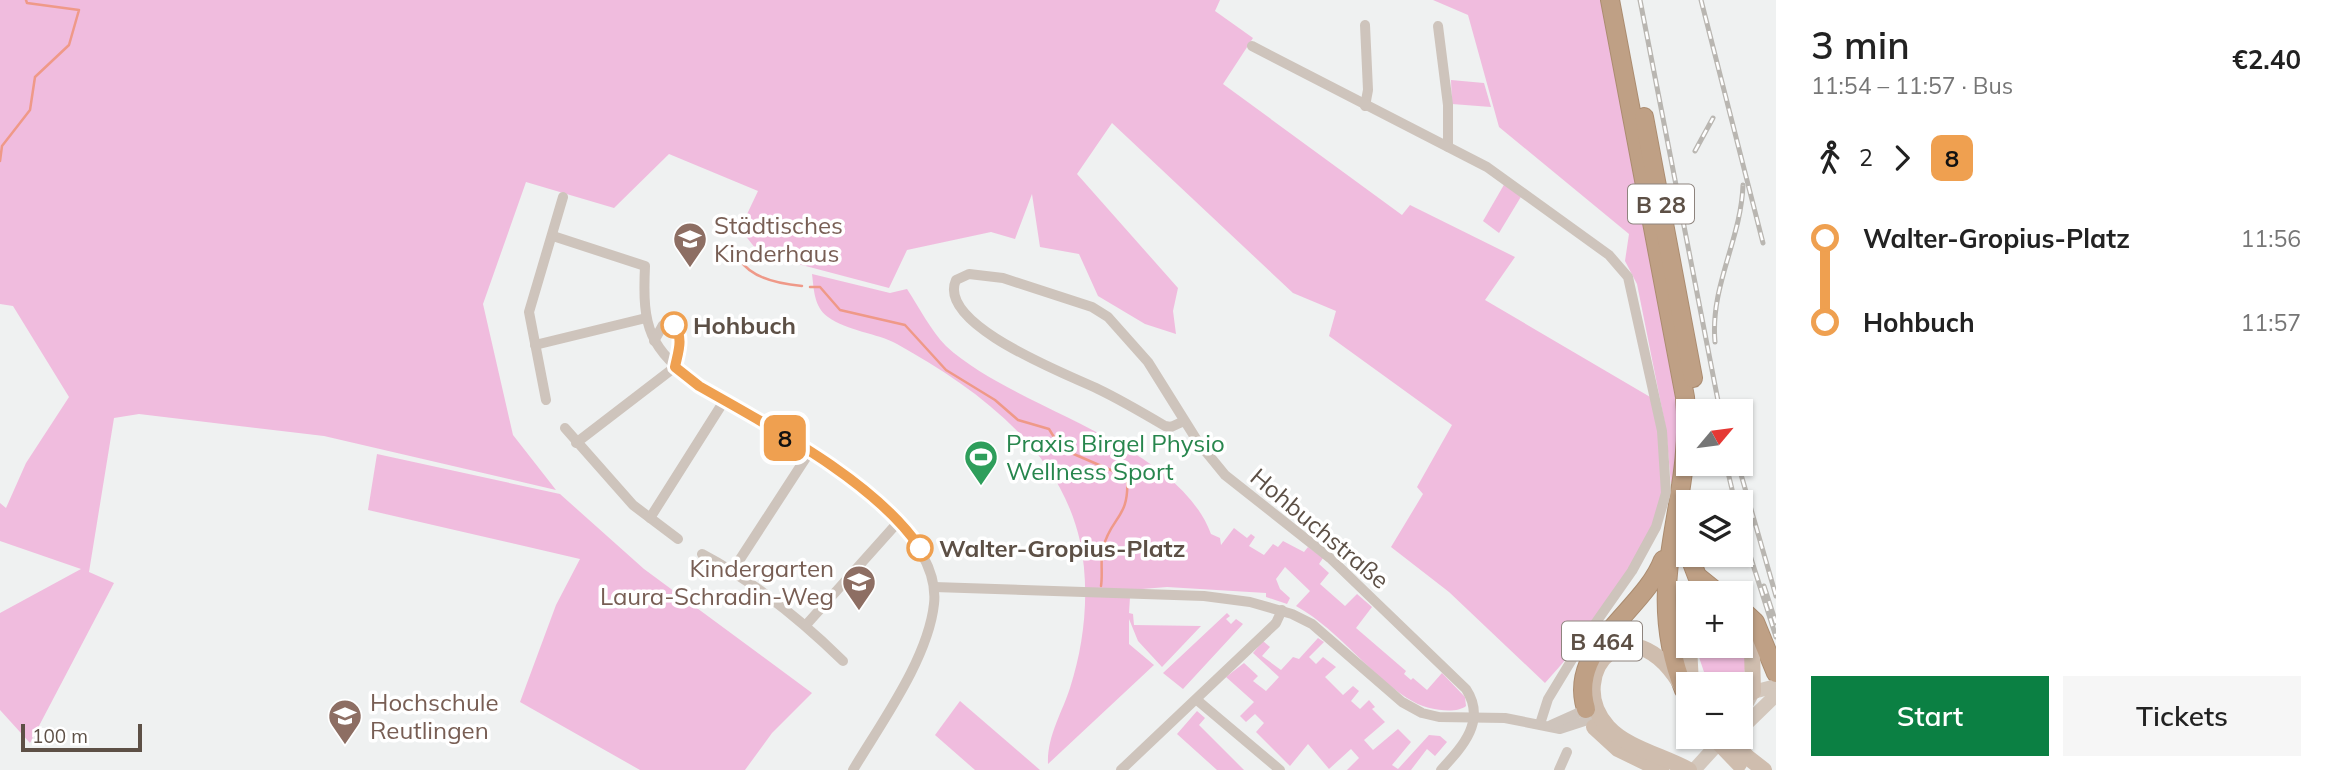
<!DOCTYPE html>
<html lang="en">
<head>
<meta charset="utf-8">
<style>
	body { margin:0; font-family:Mulish,sans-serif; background:#f6f6f6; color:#222; height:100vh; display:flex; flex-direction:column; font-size:26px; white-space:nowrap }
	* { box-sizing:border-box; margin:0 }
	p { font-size:23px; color:#767676 }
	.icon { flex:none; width:38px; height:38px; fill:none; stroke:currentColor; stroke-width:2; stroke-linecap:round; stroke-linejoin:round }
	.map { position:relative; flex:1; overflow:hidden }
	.panel { display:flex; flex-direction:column; background:#fff; width:560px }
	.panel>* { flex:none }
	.badge { padding:0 14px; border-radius:10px; font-size:24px; line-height:46px }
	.needle { width:46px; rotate:61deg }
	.tools { position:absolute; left:1676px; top:399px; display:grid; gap:14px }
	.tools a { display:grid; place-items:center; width:77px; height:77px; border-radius:0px; background:#fff; box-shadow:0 2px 5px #0004; font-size:35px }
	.scale { position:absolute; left:21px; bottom:18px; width:121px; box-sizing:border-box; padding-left:7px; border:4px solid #5d5046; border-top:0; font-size:19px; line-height:24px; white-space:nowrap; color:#5d5046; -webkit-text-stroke:5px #fff; paint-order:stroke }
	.map>.badge { position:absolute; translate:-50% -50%; box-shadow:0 0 0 4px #fff }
	.legs { display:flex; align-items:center; gap:10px; height:77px; padding:0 35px; font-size:23px }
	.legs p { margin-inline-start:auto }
	.overview { display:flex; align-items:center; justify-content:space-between; height:119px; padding:0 35px }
	h1 { font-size:38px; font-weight:600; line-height:52px }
	.primary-button { display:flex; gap:14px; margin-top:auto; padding:14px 35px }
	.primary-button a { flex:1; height:80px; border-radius:0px; background:#0b8043; color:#fff; font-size:28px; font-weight:600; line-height:80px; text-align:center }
	.primary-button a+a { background:#f6f6f6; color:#222 }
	ul { padding:0 35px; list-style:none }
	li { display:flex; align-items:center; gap:24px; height:84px; font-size:26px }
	li i { display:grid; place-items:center; width:10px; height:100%; margin:0 9px; background:currentColor }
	li i::after { content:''; width:18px; height:18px; margin:-9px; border:5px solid; border-radius:50%; background:#fff }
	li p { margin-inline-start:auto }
	li:first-child i { background:linear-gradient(#0000 50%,currentColor 0) }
	li:last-child i { background:linear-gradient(currentColor 50%,#0000 0) }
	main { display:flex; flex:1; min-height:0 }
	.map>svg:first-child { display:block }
	.green { fill:#f0bcde }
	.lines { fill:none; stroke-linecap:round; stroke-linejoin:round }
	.stream { stroke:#ef9988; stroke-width:2.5 }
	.highway-casing { stroke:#ab8c70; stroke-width:20 }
	.street { stroke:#cec4bc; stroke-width:10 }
	.secondary { stroke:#d3c7bc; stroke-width:14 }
	.primary { stroke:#cfbdae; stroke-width:16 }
	.highway { stroke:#bfa085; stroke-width:18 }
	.rail-casing { stroke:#b9b6b1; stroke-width:5 }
	.rail { stroke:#fff; stroke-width:2.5; stroke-dasharray:8; stroke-linecap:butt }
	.primary-bridge { stroke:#cfbdae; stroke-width:16 }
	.line-1-casing { stroke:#fff; stroke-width:16 }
	.line-1 { stroke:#efa050; stroke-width:10 }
	.stop-1-dot { fill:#fff; stroke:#efa050; stroke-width:3.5 }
	.labels { text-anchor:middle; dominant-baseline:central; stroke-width:7; stroke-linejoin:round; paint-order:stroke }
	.shield { fill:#fff; stroke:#8e847e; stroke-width:2 }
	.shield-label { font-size:23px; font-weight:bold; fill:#5d5046 }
	.education-label { font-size:24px; fill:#785e54; stroke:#fff; text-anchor:start }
	.stop-label { font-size:24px; font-weight:bold; fill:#5d5046; stroke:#fff; text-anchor:start }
	.leisure-label { font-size:24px; fill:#27864d; stroke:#fff; text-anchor:start }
	.street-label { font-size:24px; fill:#5d5046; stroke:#fff }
</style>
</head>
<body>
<main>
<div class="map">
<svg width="1776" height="770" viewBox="0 0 1776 770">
	<rect width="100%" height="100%" fill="#eff1f1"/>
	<!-- green -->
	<g class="green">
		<path d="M0,0H1220L1215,11L1253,38L1223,84L1402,215L1410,205L1515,257L1485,300L1657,401C1661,426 1667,484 1661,508C1646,560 1582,643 1545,683L1449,592L1391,547L1423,494L1417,487L1452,425L1329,336L1336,311L1293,293L1112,123L1077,174L1178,288L1173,311L1176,334L1145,324L1098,296L1079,254L1040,247L1032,194L1015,239L991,232L907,250L889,288L760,254L740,229L758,191L669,154L614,208L526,182L483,304L513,435L556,490L324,436L139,414L114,418L89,572L114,583L30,743L0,710V613L81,569L0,541V503L6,508L26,463L69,397L13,306L0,304Z"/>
		<polygon points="1433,0 1604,0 1679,412 1675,476 1671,484 1666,429 1637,284 1625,261 1629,234 1499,127 1468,15"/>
		<polygon points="1451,80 1484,83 1491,107 1452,104"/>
		<polygon points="1505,183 1522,195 1499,233 1483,221"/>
		<path d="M812,274L890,293L907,289C919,307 931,331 946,346C1015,410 1177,442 1211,534L1220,538L1221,545L1234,528L1247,538L1251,534L1255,537L1249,546L1264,555L1273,544L1278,547L1283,541L1304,552L1308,547L1323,558L1319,564L1329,573L1320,584L1345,606L1357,594L1372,607L1356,628L1406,671L1404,674L1411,680L1413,678L1427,690L1442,673L1465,697L1466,706C1455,715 1426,709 1414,702C1372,679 1341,631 1296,606L1310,591L1285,567L1276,579L1280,589L1290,598L1287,604L1266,597V593L1167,587L1092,593L1130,597L1129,613L1133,614L1134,625L1201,626L1162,667L1138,641L1129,619V644L1154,665L1048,764C1047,736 1062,713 1070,688C1085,642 1090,589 1080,541C1059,448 976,388 897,344C877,333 847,331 828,317C814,307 814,290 812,274Z"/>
		<polygon points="377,454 560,494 644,569 812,693 772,733 745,770 640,770 520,702 556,605 580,559 368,510"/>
		<polygon points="1227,613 1230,616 1226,619 1231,624 1236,619 1243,624 1183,689 1163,673"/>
		<polygon points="1318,638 1324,642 1309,657 1316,664 1323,657 1336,667 1325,677 1343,695 1353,686 1359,691 1351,701 1360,709 1369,700 1375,707 1372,709 1385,722 1364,740 1373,750 1398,729 1411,742 1392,765 1398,769 1429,735 1440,736 1447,742 1435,756 1427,749 1411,770 1347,770 1359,758 1351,749 1329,769 1308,744 1290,766 1256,732 1264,723 1255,714 1246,722 1240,716 1254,702 1226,677 1244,663 1258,676 1253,681 1266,691 1279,677 1253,653 1263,641 1270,647 1262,656 1281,670 1293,657 1299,659"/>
		<polygon points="1741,644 1746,661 1741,697 1741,684 1708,684 1696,648"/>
		<polygon points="960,701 1040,770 975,770 935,735"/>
		<polygon points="1197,711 1205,718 1199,725 1244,770 1217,770 1177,734"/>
	</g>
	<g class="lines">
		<!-- stream -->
		<g class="stream">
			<polyline points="0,161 2,146 30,110 35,77 69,45 79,10 27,3 26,0"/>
			<path d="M740,260C752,279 780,284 802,286"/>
			<polyline points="810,287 820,287 840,310 905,325 946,370 995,400 1018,420 1049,429 1057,442"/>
			<path d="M1062,449L1127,477C1130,519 1111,516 1103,548C1100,559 1103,573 1101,586"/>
		</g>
		<!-- highway casing -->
		<g class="highway-casing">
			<g id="highway">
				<path d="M1610,0L1685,397C1695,505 1640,580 1684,690"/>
				<polyline points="1644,117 1693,378"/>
				<polyline points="1686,521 1689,554"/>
				<polyline points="1689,555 1697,576 1718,593"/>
				<polyline points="1741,609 1755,622 1776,673"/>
				<path d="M1586,709C1567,647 1644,611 1663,560"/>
			</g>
		</g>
		<!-- street -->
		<g class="street">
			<polyline points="1365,25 1368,90 1365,106"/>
			<polyline points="1438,26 1448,105 1448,147"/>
			<polyline points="1252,46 1487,167 1609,255 1628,277 1662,431 1666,493 1656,527 1632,571 1585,638 1548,699 1540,724"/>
			<path d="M553,236L645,266C642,329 649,347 699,386C766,425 944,514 934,604C928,659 881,723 853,770"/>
			<polyline points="654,341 663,325 674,325 681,340 675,367"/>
			<polyline points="535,345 646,318"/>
			<polyline points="546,400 529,312 563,197"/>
			<path d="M1184,421L1171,427L1165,426C1143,413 1121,400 1098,389C1069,375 936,325 956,280L969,274L1003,278L1092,307L1108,317L1148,362L1198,442L1225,475L1330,558L1466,689C1487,721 1462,747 1441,770"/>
			<polyline points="565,428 633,505 678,539"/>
			<polyline points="576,443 675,367"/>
			<polyline points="650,518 724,401"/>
			<path d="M702,554C755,582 800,619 843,661"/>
			<polyline points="733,570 809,453"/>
			<polyline points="934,587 1204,596 1250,602 1292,614 1312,624 1402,702 1422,713 1439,717 1505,718 1560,729 1600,716"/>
			<polyline points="806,625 899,521"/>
			<polyline points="1197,700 1280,770"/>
			<polyline points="1551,725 1589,708"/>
			<polyline points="1121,770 1276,623 1282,610"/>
			<polyline points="1559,770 1567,752"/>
		</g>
		<!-- secondary -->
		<g class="secondary">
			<polyline points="1741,714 1753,692 1776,686"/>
			<polyline points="1741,729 1776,695"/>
			<polyline points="1694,770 1724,737"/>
		</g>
		<!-- primary -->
		<g class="primary">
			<polyline points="1741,623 1752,648 1753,692"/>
			<polyline points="1689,646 1691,684"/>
			<polyline points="1594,727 1618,749 1661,770"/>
			<polyline points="1746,756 1764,770"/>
			<path d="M1689,770C1664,756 1627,748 1608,727C1560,675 1635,589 1689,700"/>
		</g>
		<!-- highway -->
		<use href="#highway" class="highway"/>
		<!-- rail casing -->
		<g class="rail-casing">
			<g id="rail">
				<polyline points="1640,0 1720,411"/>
				<polyline points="1701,0 1763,243"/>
				<polyline points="1695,151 1713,118"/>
				<path d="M1715,342C1710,286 1741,240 1743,185"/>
				<polyline points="1726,464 1735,502"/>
				<polyline points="1738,464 1776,596"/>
				<polyline points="1741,527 1776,637"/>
				<polyline points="1764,586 1776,623"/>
			</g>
		</g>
		<!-- rail -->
		<use href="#rail" class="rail"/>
		<!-- primary-bridge -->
		<g class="primary-bridge">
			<polyline points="1713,737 1739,764"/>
			<polyline points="1727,737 1746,756"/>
		</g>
	</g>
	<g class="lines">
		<!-- line-1 casing -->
		<g class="line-1-casing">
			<path id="line-1" d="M674,325C684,338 678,352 675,367L699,386C769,426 875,481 920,548"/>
		</g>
		<!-- line-1 -->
		<use href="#line-1" class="line-1"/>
	</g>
	<!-- icons -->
	<defs>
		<g id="school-pin" transform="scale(1.75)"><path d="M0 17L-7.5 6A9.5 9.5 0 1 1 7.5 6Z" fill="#8d6e63" stroke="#fff"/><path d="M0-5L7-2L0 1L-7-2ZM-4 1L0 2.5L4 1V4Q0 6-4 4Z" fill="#fff"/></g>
		<g id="stadium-pin" transform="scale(1.75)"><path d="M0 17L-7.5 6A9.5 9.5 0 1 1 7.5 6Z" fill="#2e9e5b" stroke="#fff"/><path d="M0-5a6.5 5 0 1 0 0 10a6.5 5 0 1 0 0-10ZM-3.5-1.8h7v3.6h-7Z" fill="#fff"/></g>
		<g id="university-pin" transform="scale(1.75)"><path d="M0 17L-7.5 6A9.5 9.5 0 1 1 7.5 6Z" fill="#8d6e63" stroke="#fff"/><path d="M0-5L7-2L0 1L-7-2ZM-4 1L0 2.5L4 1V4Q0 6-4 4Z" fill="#fff"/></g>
	</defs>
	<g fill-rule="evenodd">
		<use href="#school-pin" x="690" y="239"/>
		<use href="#stadium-pin" x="981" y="457"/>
		<use href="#school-pin" x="859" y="582"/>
		<use href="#university-pin" x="345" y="716"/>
	</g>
	<!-- markers -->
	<g class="stop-1-dot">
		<circle cx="674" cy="325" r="12"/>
		<circle cx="920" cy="548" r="12"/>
	</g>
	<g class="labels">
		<!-- shield labels -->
		<g class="shield">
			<rect x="1628" y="184.5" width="66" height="39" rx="5"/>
			<rect x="1562" y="621.5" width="80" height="39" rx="5"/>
		</g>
		<g class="shield-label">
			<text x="1661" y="204">B 28</text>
			<text x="1602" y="641">B 464</text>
		</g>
		<!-- education labels -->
		<g class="education-label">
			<text x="714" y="225">Städtisches<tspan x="714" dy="28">Kinderhaus</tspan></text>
			<text x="834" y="568" text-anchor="end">Kindergarten<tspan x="834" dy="28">Laura-Schradin-Weg</tspan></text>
			<text x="370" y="702">Hochschule<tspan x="370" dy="28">Reutlingen</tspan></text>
		</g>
		<!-- stop labels -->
		<g class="stop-label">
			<text x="693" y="325">Hohbuch</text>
			<text x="939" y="548">Walter-Gropius-Platz</text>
		</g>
		<!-- leisure labels -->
		<g class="leisure-label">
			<text x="1006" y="443">Praxis Birgel Physio<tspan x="1006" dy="28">Wellness Sport</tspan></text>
		</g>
		<!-- street labels -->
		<g class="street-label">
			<text transform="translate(1320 528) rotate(40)">Hohbuchstraße</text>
		</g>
	</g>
</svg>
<div class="tools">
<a><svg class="needle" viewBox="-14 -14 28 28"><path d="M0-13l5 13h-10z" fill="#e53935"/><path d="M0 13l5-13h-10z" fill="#767676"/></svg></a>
<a><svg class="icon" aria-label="layers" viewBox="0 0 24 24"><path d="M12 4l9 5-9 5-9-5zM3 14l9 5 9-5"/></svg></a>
<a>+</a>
<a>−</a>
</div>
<div class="scale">100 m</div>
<b class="badge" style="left:785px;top:438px;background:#efa050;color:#111">8</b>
</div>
<section class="panel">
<div class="overview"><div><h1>3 min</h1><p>11:54 – 11:57 · Bus</p></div><b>€2.40</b></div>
<div class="legs"><svg class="icon" aria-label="walk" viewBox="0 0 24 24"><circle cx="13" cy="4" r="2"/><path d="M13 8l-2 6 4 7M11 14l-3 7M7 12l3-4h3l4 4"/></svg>2<svg class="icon" aria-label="forward" viewBox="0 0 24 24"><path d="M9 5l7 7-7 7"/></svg><b class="badge" style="background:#efa050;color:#111">8</b></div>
<ul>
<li><i style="color:#efa050"></i><b>Walter-Gropius-Platz</b><p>11:56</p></li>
<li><i style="color:#efa050"></i><b>Hohbuch</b><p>11:57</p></li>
</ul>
<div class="primary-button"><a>Start</a><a>Tickets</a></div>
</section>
</main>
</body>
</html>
